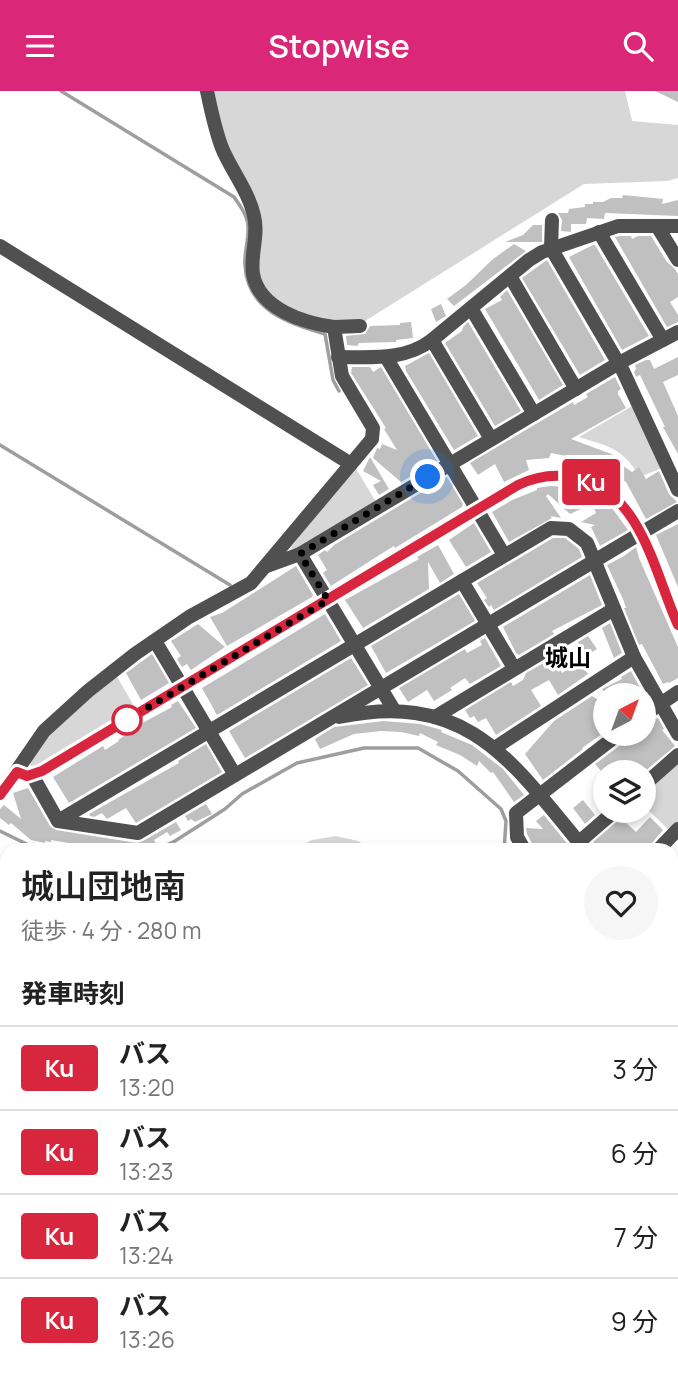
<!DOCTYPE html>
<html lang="ja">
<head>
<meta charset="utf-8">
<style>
	body { margin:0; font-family:Manrope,"Noto Sans JP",sans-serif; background:#f6f6f6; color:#222; height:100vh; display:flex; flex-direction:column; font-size:26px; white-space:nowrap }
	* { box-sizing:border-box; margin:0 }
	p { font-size:23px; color:#767676 }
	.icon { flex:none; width:38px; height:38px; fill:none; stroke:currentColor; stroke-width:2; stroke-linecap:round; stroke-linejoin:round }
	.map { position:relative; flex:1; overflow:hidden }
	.drawer { position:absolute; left:0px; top:752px; width:679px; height:534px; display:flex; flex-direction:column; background:#fff; border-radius:21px 21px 0 0; box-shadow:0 4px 10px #0003 }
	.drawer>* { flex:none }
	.badge { padding:0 14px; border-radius:5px; font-size:24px; line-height:46px }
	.needle { width:46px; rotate:41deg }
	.controls { position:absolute; left:593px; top:592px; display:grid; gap:14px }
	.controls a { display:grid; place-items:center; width:63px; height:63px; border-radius:50%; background:#fff; box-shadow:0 4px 10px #0003; font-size:35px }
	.you { position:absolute; width:35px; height:35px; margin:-18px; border:5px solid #fff; border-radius:50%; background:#1a73e8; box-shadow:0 0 0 10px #1a73e833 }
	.map>.badge { position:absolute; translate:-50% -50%; box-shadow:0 0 0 4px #fff }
	h2 { padding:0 21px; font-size:26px; line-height:63px }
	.round { display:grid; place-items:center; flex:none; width:74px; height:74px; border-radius:37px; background:#f6f6f6 }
	.summary { display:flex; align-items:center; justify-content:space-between; height:119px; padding:0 21px }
	h1 { font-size:33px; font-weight:600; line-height:52px }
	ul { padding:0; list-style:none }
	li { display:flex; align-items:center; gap:21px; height:84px; padding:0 21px; border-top:2px solid #e0e0e0 }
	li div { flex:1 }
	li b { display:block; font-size:26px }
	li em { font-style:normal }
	li .badge { min-width:77px; font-weight:700; text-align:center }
	header { display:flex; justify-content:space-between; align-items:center; height:91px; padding:0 21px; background:#db2777; color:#fff; font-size:32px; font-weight:600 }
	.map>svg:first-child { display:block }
	.green { fill:#d7d7d7 }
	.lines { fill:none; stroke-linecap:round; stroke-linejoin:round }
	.stream { stroke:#9e9e9e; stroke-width:3.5 }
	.building { fill:#c0c0c0 }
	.minor { stroke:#505050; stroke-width:14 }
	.line-casing { stroke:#fff; stroke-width:16 }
	.line { stroke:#d7263d; stroke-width:10 }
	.walk { stroke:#000; stroke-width:7; stroke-dasharray:0 12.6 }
	.stop-dot { fill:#fff; stroke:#d7263d; stroke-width:3.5 }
	.labels { text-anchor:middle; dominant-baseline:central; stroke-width:6; stroke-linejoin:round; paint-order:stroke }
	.quarter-label { font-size:23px; font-weight:bold; fill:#000; stroke:#fff }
</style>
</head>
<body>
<header><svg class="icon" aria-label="menu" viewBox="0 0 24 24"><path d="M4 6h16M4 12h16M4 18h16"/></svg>Stopwise<svg class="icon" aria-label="search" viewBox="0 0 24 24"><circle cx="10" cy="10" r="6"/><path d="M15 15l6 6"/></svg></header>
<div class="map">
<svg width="678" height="1286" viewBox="0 0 678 1286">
	<rect width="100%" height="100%" fill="#fff"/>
	<!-- green -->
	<g class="green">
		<polygon points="213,0 625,0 632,30 678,34 678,87 667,90 584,93 365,230 332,231 307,225 279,212 269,202 259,187 258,178 260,127 226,55"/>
		<path d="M632,315L662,377L640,386C622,357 611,356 579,346Z"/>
		<polygon points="355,376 376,411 296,459 292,459 291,456"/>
		<polygon points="116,584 134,615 33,676 31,675 30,671 48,643"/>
		<polygon points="678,669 678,731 670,740 644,715 644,700"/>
		<polygon points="336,745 358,750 372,759 292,759 312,749"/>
		<polygon points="0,845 7,845 7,899 0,898"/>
		<polygon points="678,1220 678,1286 665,1286 664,1279 672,1279 672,1231"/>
		<polygon points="310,1279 393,1279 393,1286 312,1286"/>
		<polygon points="477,1279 584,1279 584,1286 479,1286 482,1284"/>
	</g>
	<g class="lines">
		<!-- stream -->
		<g class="stream">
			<path d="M61,0L234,106C240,115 248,125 248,136C249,148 244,161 245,174C247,219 288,232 325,243L333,289L339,300"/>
			<polyline points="0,354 230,494"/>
			<polyline points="0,740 41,760"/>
			<polyline points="154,760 175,750 225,718 242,703 297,672 364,657 418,657 458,680 501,718 506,730 504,760"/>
			<polyline points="672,1091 678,1097"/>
			<polyline points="672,1225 678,1214"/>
			<polyline points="661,1279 663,1286"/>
		</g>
	</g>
	<!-- building -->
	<g class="building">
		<polygon points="655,0 678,0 678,11"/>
		<polygon points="623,104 663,108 662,113 678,109 678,125 605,122 604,128 587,127 586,133 571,133 571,141 561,140 562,129 558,122 568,122 569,118 585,116 585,113 593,113 593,111 603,111 611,107 622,107"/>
		<polygon points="533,134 542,134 542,151 505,151 523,144"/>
		<polygon points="620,145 631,145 632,148 638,145 651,145 667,171 675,178 678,183 678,206 670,211 678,224 678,231 667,236 615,146"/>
		<polygon points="514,153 526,160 454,215 447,208 466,194 493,168"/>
		<polygon points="593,154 595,154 649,245 622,259 569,166"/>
		<polygon points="547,169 605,269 580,284 522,187"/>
		<polygon points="507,199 563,294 539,309 485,218 502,209 500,206"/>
		<polygon points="441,213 446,225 436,231 431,218"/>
		<polygon points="411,231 413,247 396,249 396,251 359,252 357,255 347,254 346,245 365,243 370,235 400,234 400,232"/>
		<polygon points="468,231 521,320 495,335 445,252 462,240 463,236"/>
		<polygon points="429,262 478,345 454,359 406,280 405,275"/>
		<polygon points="678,266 678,284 663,291 678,325 678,363 663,336 665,336 640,284 636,286 634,281 636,278 635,274 646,269 650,269 654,278"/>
		<polygon points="352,276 370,276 373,281 381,276 437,370 401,391 373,367 377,357 380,358 382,353 397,359 384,338 386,337 351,282"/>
		<polygon points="615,286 621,298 618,300 618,303 626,317 571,348 622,367 619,372 632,381 639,376 646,388 659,380 669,403 677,411 646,428 626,391 612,382 615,378 582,364 581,368 551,362 549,367 526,369 529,379 504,391 495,373 478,384 470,372 573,311 574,314 588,306 586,303"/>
		<polygon points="370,366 389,398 379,404 373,394 381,390 363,380"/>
		<polygon points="447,386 463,413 462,416 395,457 394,455 381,463 331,495 323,482 327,479 318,464 325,459 327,461 334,454"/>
		<polygon points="550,395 571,396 597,405 612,417 628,439 600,455 591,436 595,434 581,431 596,422 592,413 570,423 548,403 546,405 561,427 550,425 552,427 509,451 492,421 512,409 537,399 537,397"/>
		<polygon points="474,432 491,461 466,476 449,449"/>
		<polygon points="678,433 678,496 656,444"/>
		<polygon points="553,447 565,447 579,458 582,466 494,519 491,514 489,516 484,509 487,507 477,492"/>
		<polygon points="438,454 454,483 440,492 428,471 429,498 363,537 345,509 419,468 417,466"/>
		<polygon points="636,456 639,467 678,556 678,587 669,592 668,591 663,593 642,553 639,554 624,517 626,517 623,508 607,474 624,465"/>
		<polygon points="296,475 313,504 312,506 227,555 210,526 222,522"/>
		<polygon points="590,484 602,514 552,540 554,543 519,564 516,562 503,536"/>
		<polygon points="459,503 475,530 386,582 371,555"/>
		<polygon points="325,523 341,550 217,624 202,597"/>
		<polygon points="610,532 622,562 614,567 602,537"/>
		<polygon points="198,533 225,556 191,579 187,573 182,576 177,568 181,565 171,550"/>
		<polygon points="588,545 597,558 586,565 578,551"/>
		<polygon points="485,547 501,575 470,593 465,587 450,597 452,599 434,610 427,599 408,611 399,597 465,558 467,562 482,554 480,550"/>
		<polygon points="152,563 169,592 141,609 126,582"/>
		<polygon points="554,566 562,582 580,571 588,583 558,604 549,589 531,599 541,615 496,644 486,627 478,631 474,625 470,627 465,619 511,591 513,595 523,589 526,582"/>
		<polygon points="351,567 368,594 245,667 229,640"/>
		<polygon points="631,580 644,604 606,604 602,598 622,588 621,586"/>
		<polygon points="592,605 606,614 606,640 582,657 583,658 543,689 525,663 554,630"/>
		<polygon points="178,610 196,637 69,712 53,686 103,655 105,659 119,650 118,649 124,645 122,643 172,616 171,614"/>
		<polygon points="658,627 664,638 662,639 675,655 644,681 602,681 595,673 637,642 644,642 644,634"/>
		<polygon points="384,630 420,633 442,639 441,641 472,654 503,678 524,704 514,711 493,681 491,682 479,670 477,675 460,664 436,654 438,651 420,642 419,645 401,641 381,640 354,643 320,658 315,648 334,636"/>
		<polygon points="206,653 222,681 136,732 126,717 107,728 102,722 94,726 90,725 89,723 179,672 178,670"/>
		<polygon points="28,697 50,735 56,739 137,752 143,750 176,731 181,739 170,745 167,741 154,749 156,753 138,760 93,760 94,756 81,754 51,749 51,751 45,750 45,752 31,749 11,732 9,734 0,727 0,718 4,714 21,728 13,702"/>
		<polygon points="583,709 595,724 585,733 573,717"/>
		<polygon points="206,713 212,723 195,731 191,728 188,730 185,725"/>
		<polygon points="544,724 552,734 573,760 536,760 527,743 526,737 543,738 536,730"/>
		<polygon points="650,726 663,739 645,760 604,760 593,751 621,727 636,741"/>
	</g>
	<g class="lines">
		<!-- minor -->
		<g class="minor">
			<polyline points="552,129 551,157 623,280 678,399"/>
			<polyline points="657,135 678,169"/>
			<polyline points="599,141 663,249"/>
			<polyline points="0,155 351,373"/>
			<polyline points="510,185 576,298"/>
			<polyline points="471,217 534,323"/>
			<polyline points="334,236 360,235"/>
			<polyline points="432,249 491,348"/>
			<path d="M338,266C371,266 404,270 432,249L529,169L542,161L618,135H678"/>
			<polyline points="386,266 504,464"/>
			<polyline points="300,463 394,619"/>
			<polyline points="267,475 300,463 619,272 678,241"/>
			<polyline points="462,490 514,577"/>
			<polyline points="155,550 235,684"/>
			<polyline points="644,624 678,601"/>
			<path d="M339,626C469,599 512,671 586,760"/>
			<polyline points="435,626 614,518"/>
			<polyline points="496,656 634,566"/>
			<path d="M17,681L27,685L42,680L518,394C539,384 559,382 581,388C642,404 655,483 678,533"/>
			<polyline points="32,684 58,730 138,742 678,420"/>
			<polyline points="644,694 678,664"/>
			<path d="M0,704L44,640L88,600L135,563L189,526L251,492L372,348L373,337L342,285L334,236C304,232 259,218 253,183C250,164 259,144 254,125C249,101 231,79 222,57C215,39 211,19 207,0"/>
			<polyline points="58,730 551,437 569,438 587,452 634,566 678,643"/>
			<polyline points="579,751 616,719"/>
			<polyline points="525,760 517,746 516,722 620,642"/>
			<polyline points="657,760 678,738"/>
			<polyline points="672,839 678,833"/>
			<polyline points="672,861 678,869"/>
			<polyline points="672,918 678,913"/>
			<polyline points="0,980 7,978"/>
			<polyline points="0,1026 7,990"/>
			<polyline points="0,1166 7,1167"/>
			<polyline points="0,1177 7,1178"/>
			<polyline points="0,1217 7,1223"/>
			<polyline points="0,1232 7,1243"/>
			<polyline points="14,1279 15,1286"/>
			<polyline points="300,1279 303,1286"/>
			<polyline points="410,1279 411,1286"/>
			<polyline points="61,1286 70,1282 75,1286"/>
			<polyline points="172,1286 174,1279"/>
			<polyline points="189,1286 193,1279"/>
			<polyline points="220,1286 220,1279"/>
		</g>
	</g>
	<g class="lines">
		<!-- line casing -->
		<g class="line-casing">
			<path id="line" d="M0,704L17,681L27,685L42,680L518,394C539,384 559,382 581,388C641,403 655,483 678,534"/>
		</g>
		<!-- line -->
		<use href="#line" class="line"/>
		<!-- walk -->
		<polyline class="walk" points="127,629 328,509 300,463 428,386"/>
	</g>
	<!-- markers -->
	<circle class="stop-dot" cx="127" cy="629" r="14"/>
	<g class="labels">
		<!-- quarter labels -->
		<g class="quarter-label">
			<text x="568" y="566">城山</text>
		</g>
	</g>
</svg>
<div class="controls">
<a><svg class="needle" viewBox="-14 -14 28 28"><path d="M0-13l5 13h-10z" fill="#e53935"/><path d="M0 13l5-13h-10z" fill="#767676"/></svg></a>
<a><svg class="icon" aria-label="layers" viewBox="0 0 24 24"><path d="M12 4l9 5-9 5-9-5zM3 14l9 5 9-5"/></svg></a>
</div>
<div class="you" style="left:428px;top:386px"></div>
<b class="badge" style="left:591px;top:391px;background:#d7263d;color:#fff">Ku</b>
<section class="drawer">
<div class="summary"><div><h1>城山団地南</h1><p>徒歩 · 4 分 · 280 m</p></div><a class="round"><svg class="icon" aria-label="heart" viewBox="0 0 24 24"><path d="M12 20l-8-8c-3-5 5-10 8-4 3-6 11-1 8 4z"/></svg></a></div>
<h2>発車時刻</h2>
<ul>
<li><span class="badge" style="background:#d7263d;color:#fff">Ku</span><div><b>バス</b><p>13:20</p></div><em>3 分</em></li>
<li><span class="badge" style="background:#d7263d;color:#fff">Ku</span><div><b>バス</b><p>13:23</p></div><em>6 分</em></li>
<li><span class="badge" style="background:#d7263d;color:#fff">Ku</span><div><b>バス</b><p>13:24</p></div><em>7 分</em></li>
<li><span class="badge" style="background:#d7263d;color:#fff">Ku</span><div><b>バス</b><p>13:26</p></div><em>9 分</em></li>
</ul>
</section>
</div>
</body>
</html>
